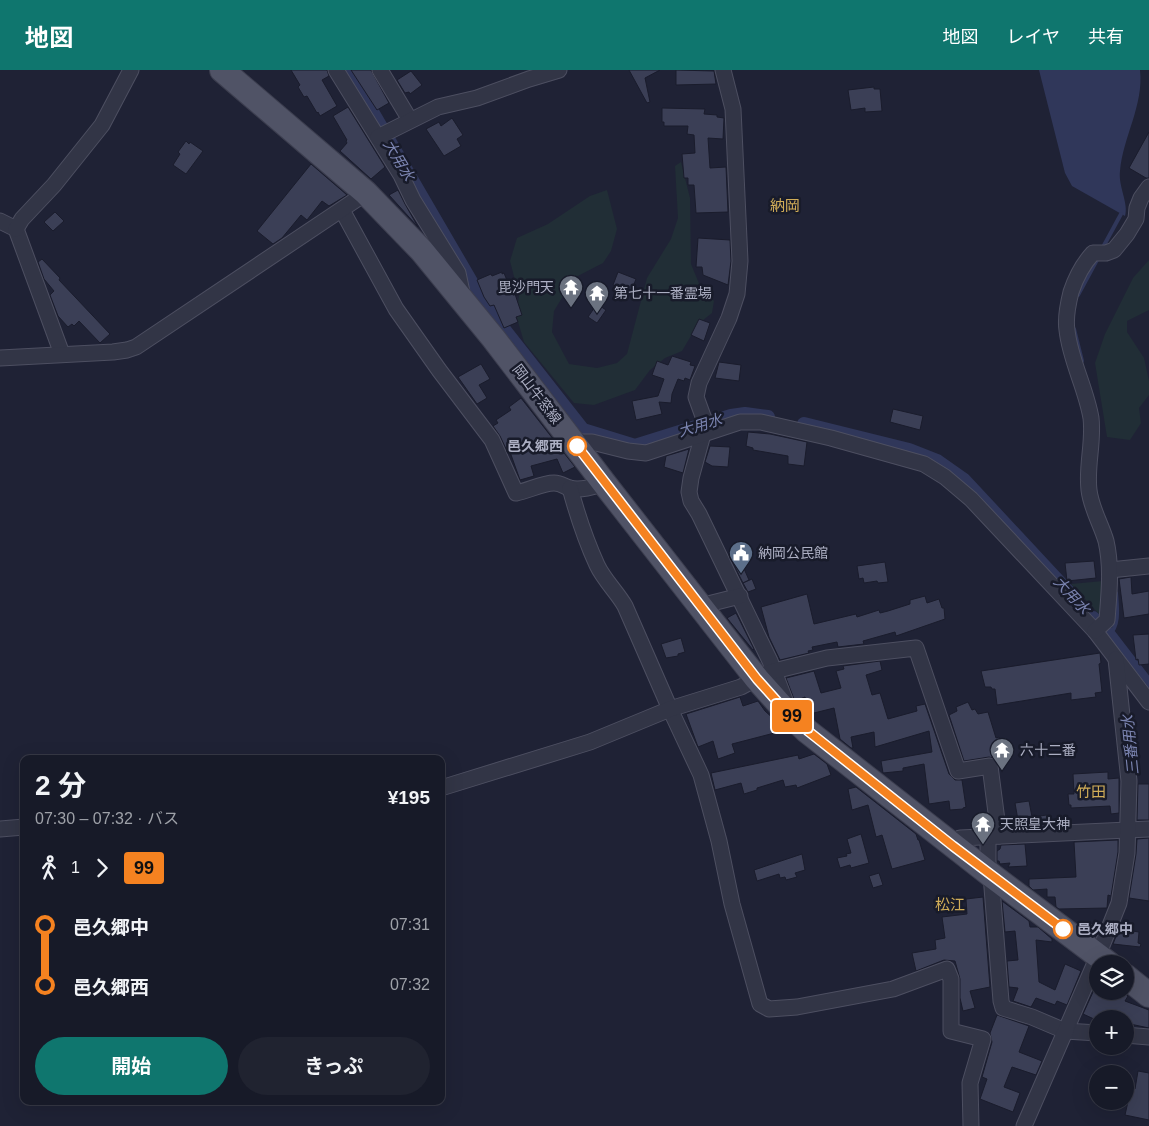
<!DOCTYPE html>
<html lang="ja">
<head>
<meta charset="utf-8">
<style>
	body { margin:0; font-family:Helvetica,"Noto Sans JP",sans-serif; background:#202330; color:#f1f3f6; height:100vh; display:flex; flex-direction:column; font-size:19px; white-space:nowrap }
	* { box-sizing:border-box; margin:0 }
	p { font-size:16px; color:#9ea1a8 }
	.icon { flex:none; width:28px; height:28px; fill:none; stroke:currentColor; stroke-width:2; stroke-linecap:round; stroke-linejoin:round }
	.map { position:relative; flex:1; overflow:hidden }
	.panel { position:absolute; left:20px; top:685px; width:425px; height:350px; display:flex; flex-direction:column; background:#171a28; border-radius:10px; box-shadow:0 5px 20px #0002,0 0 0 1px #363845 }
	.panel>* { flex:none }
	.badge { padding:0 10px; border-radius:4px; font-size:18px; line-height:32px }
	.tools { position:absolute; left:1089px; top:885px; display:grid; gap:10px }
	.tools a { display:grid; place-items:center; width:45px; height:45px; border-radius:50%; background:#171a28; box-shadow:0 5px 20px #0002,0 0 0 1px #363845; font-size:25px }
	.map>.badge { position:absolute; translate:-50% -50%; box-shadow:0 0 0 2px #fff }
	.legs { display:flex; align-items:center; gap:8px; height:55px; padding:0 15px; font-size:16px }
	.legs p { margin-inline-start:auto }
	.headline { display:flex; align-items:center; justify-content:space-between; height:85px; padding:0 15px }
	h1 { font-size:28px; font-weight:700; line-height:38px }
	.action { display:flex; gap:10px; margin-top:auto; padding:10px 15px }
	.action a { flex:1; height:58px; border-radius:30px; background:#0f766e; color:#fff; font-size:20px; font-weight:700; line-height:58px; text-align:center }
	.action a+a { background:#202330; color:#f1f3f6 }
	ul { padding:0 15px; list-style:none }
	li { display:flex; align-items:center; gap:18px; height:60px; font-size:19px }
	li i { display:grid; place-items:center; width:8px; height:100%; margin:0 6px; background:currentColor }
	li i::after { content:''; width:12px; height:12px; margin:-6px; border:4px solid; border-radius:50%; background:#171a28 }
	li p { margin-inline-start:auto }
	li:first-child i { background:linear-gradient(#0000 50%,currentColor 0) }
	li:last-child i { background:linear-gradient(currentColor 50%,#0000 0) }
	header { display:flex; align-items:center; gap:30px; box-sizing:border-box; height:70px; padding:0 25px; background:#0f766e; color:#fff }
	header strong { font-size:24px }
	nav { display:flex; gap:28px; margin-inline-start:auto; font-size:18px }
	.map>svg:first-child { display:block }
	.green { fill:#212e36 }
	.water { fill:#30375a }
	.lines { fill:none; stroke-linecap:round; stroke-linejoin:round }
	.stream { stroke:#30375a; stroke-width:4 }
	.canal { stroke:#30375a; stroke-width:14 }
	.building { fill:#3b3f56; stroke:#1a1c2c }
	.minor-casing { stroke:#4d4f61; stroke-width:17 }
	.primary-casing { stroke:#3c3e4f; stroke-width:26 }
	.minor { stroke:#323546; stroke-width:15 }
	.primary { stroke:#505366; stroke-width:24 }
	.line-1-casing { stroke:#fff; stroke-width:11 }
	.line-1 { stroke:#f58220; stroke-width:8 }
	.stop-1-dot { fill:#fff; stroke:#f58220; stroke-width:2.5 }
	.labels { text-anchor:middle; dominant-baseline:central; stroke-width:5; stroke-linejoin:round; paint-order:stroke }
	.poi-label { font-size:14px; fill:#acafc3; stroke:#181b2a; text-anchor:start }
	.street-label { font-size:14px; fill:#acafc3; stroke:#181b2a }
	.stop-label { font-size:14px; font-weight:bold; fill:#acafc3; stroke:#181b2a; text-anchor:end }
	.water-label { font-size:15px; font-style:italic; fill:#7b84b0; stroke:#181b2a }
	.neighbourhood-label { font-size:15px; fill:#d1ad58; stroke:#181b2a }
</style>
</head>
<body>
<header>
<strong>地図</strong>
<nav><a>地図</a><a>レイヤ</a><a>共有</a></nav>
</header>
<div class="map">
<svg width="1149" height="1056" viewBox="0 0 1149 1056">
	<rect width="100%" height="100%" fill="#1f2235"/>
	<!-- green -->
	<g class="green">
		<polygon points="681,92 690,128 691,194 700,216 714,231 712,243 698,254 682,281 665,288 650,300 635,320 594,335 574,333 524,272 516,245 519,226 510,191 517,168 548,154 590,126 607,120 617,159 611,181 603,193 574,208 554,241 552,262 569,294 597,298 617,293 627,284 647,208 671,169 678,148 675,96"/>
		<polygon points="1149,190 1149,240 1127,251 1127,262 1144,288 1149,311 1149,325 1139,338 1141,353 1130,370 1107,367 1095,293 1105,264 1133,208"/>
		<polygon points="1103,511 1103,541 1099,544 1071,514"/>
	</g>
	<!-- water -->
	<path class="water" d="M1039,0H1140C1144,35 1123,67 1120,101C1118,116 1129,134 1125,146L1072,116L1065,103Z"/>
	<g class="lines">
		<!-- stream -->
		<g class="stream">
			<polyline points="1102,179 1121,144"/>
			<polyline points="1078,225 1098,188"/>
			<polyline points="1074,259 1082,291"/>
			<path d="M1109,565C1120,555 1117,537 1116,523"/>
		</g>
		<!-- canal -->
		<g class="canal">
			<polyline points="346,0 353,9 484,234 583,360 635,376 731,346 745,344 768,347"/>
			<polyline points="804,354 909,380 937,391 964,410 1073,527"/>
			<polyline points="1093,548 1109,565 1149,617"/>
		</g>
	</g>
	<!-- building -->
	<g class="building">
		<polygon points="291,0 327,0 329,6 322,10 337,36 320,46 318,42 317,43 307,26 304,27 298,17 300,15"/>
		<polygon points="351,0 371,0 389,33 377,40"/>
		<polygon points="629,0 660,0 645,8 650,32 647,33"/>
		<polygon points="676,0 714,1 716,14 676,15"/>
		<polygon points="411,1 422,15 410,24 409,22 405,23 397,10"/>
		<polygon points="874,17 874,19 880,19 882,41 865,42 865,38 851,40 848,20"/>
		<polygon points="348,37 385,97 371,109 340,81 347,73 346,71 347,70 333,46"/>
		<polygon points="662,38 705,39 704,44 717,45 717,47 724,48 723,69 708,68 710,98 726,97 728,142 696,143 694,115 688,115 688,108 684,108 682,84 695,83 694,65 687,64 688,56 664,56 664,52 662,52"/>
		<polygon points="452,48 463,65 457,69 461,76 444,86 426,59 439,52 441,56"/>
		<polygon points="1149,62 1149,108 1146,108 1129,98"/>
		<polygon points="186,71 189,74 190,72 203,81 186,104 173,95 180,84 178,82"/>
		<polygon points="311,94 347,125 329,136 322,131 307,150 301,145 282,168 273,174 257,161"/>
		<polygon points="398,120 405,134 418,157 389,125"/>
		<polygon points="55,142 64,151 53,161 44,152"/>
		<polygon points="698,168 730,170 731,191 728,215 703,205 702,197 696,197"/>
		<polygon points="42,189 60,208 59,210 110,264 100,273 79,251 74,256 72,254 68,257 58,246 50,225 54,221 44,209 38,192"/>
		<polygon points="502,202 502,204 504,203 513,225 515,224 522,245 516,247 518,252 504,258 494,235 490,236 484,227 477,210 491,204 492,206"/>
		<polygon points="618,202 636,209 631,222 613,215"/>
		<polygon points="597,234 606,240 597,253 588,247"/>
		<polygon points="699,249 710,253 704,271 691,265"/>
		<polygon points="672,286 691,292 690,295 695,296 690,310 685,308 684,311 678,309 672,324 671,333 659,332 662,344 636,350 632,331 658,326 664,309 652,305 657,291 668,295"/>
		<polygon points="719,292 741,295 739,311 715,308"/>
		<polygon points="481,294 490,309 479,315 487,328 477,334 458,307"/>
		<polygon points="521,328 575,397 563,403 557,389 531,396 534,406 520,410 510,382 508,383 500,366 493,356 498,353 496,350 511,340 509,337"/>
		<polygon points="893,339 923,346 920,360 890,352"/>
		<polygon points="748,362 770,364 807,372 804,396 788,394 788,386 753,380 753,378 746,376"/>
		<polygon points="710,376 730,377 728,397 712,396 705,392"/>
		<polygon points="689,379 683,403 664,397 666,386"/>
		<polygon points="1094,491 1096,508 1067,511 1065,493"/>
		<polygon points="885,492 888,512 878,513 877,511 864,513 863,508 859,509 857,496"/>
		<polygon points="742,494 749,510 743,513 735,497"/>
		<polygon points="1131,507 1132,524 1149,521 1149,544 1124,548 1119,509"/>
		<polygon points="752,509 756,519 748,522 743,513"/>
		<polygon points="807,524 814,554 856,544 857,547 879,540 880,543 888,541 910,534 910,530 925,526 927,533 939,529 942,538 944,538 945,549 896,566 895,562 863,571 864,574 838,577 837,572 812,577 813,580 808,581 809,583 780,590 769,567 761,537"/>
		<polygon points="736,543 754,579 753,580 727,548"/>
		<polygon points="1149,564 1149,594 1139,595 1138,589 1136,590 1133,565"/>
		<polygon points="681,568 685,582 678,584 678,586 666,588 661,574"/>
		<polygon points="1100,583 1101,593 1099,594 1102,622 1095,623 1096,627 1071,630 1071,623 997,635 995,619 992,619 991,617 985,617 981,601"/>
		<polygon points="880,591 882,600 866,605 872,625 880,623 888,649 917,641 916,636 925,634 949,704 955,710 962,710 966,737 963,738 963,739 950,740 949,731 929,734 924,694 903,698 903,701 883,703 881,691 932,682 929,661 875,677 874,662 851,667 853,678 851,678 840,669 834,638 810,644 805,627 795,631 794,629 786,608 814,601 821,623 841,618 836,601 844,599 843,596"/>
		<polygon points="740,627 743,636 758,631 765,641 786,660 732,674 735,683 718,689 713,671 698,677 686,644"/>
		<polygon points="968,632 972,640 975,639 978,644 988,642 996,668 999,667 1003,693 999,694 994,688 989,687 964,691 949,645 957,641 956,637"/>
		<polygon points="814,684 827,694 831,705 797,718 796,715 785,717 783,710 757,718 757,720 744,724 741,713 715,720 711,703 798,685 799,689"/>
		<polygon points="1108,702 1108,709 1119,708 1119,743 1111,744 1110,736 1071,738 1071,735 1069,735 1068,724 1074,724 1073,704"/>
		<polygon points="1138,714 1149,714 1149,750 1137,750"/>
		<polygon points="856,717 916,764 918,770 919,770 925,790 892,799 882,765 876,767 868,735 852,740 848,719"/>
		<polygon points="1029,731 1032,747 1047,745 1048,754 1019,756 1015,733"/>
		<polygon points="861,764 869,793 851,798 850,795 840,798 837,788 847,786 846,784 851,783 847,769"/>
		<polygon points="1149,768 1149,831 1129,828 1136,784 1137,769"/>
		<polygon points="1118,770 1118,782 1111,826 1108,825 1107,838 1059,839 1056,837 1055,827 1047,827 1047,819 1033,820 1029,816 1029,809 1076,807 1074,772"/>
		<polygon points="1025,774 1027,796 1008,797 1010,793 1000,794 999,791 997,791 997,781 1000,779 1001,775"/>
		<polygon points="802,784 805,800 795,803 797,807 786,810 785,807 780,808 779,804 757,811 754,800"/>
		<polygon points="879,803 883,815 873,818 869,806"/>
		<polygon points="983,827 990,917 970,921 975,938 963,941 960,928 960,909 955,891 944,890 916,901 912,883 936,879 935,870 945,868 942,847 967,844 966,829"/>
		<polygon points="1002,831 1029,851 1030,857 1038,857 1052,869 1052,872 1036,870 1039,912 1055,920 1065,894 1081,901 1067,935 1057,931 1055,935 1036,928 1031,937 1013,931 1018,918 1009,917 1007,891 1018,890 1015,861 1005,862"/>
		<polygon points="1091,853 1099,857 1095,867 1088,861"/>
		<polygon points="1119,859 1139,862 1138,873 1141,874 1140,877 1113,874"/>
		<polygon points="1098,911 1098,921 1122,921 1128,926 1125,931 1149,940 1149,958 1130,954 1125,952 1125,949 1117,949 1108,945 1106,949 1094,949 1083,944"/>
		<polygon points="997,945 1029,956 1019,982 1042,991 1036,1005 1012,997 1004,1017 1020,1023 1013,1042 980,1029 987,1009 982,1007 992,972 990,963"/>
		<polygon points="1138,1001 1149,1003 1149,1050 1125,1045 1131,1018 1135,1019"/>
	</g>
	<g class="lines">
		<!-- minor casing -->
		<g class="minor-casing">
			<g id="minor">
				<polyline points="336,0 401,105 413,130 458,203 463,227"/>
				<polyline points="380,0 410,50"/>
				<polyline points="723,0 733,39 740,191 737,224 729,248 699,313 696,327 704,349 705,357 691,408 689,422 691,431 699,444 770,591 785,630 783,636"/>
				<polyline points="378,67 438,37 477,28 529,9 559,0"/>
				<path d="M342,140L396,239L439,300L492,370L516,423C528,421 542,413 554,413C560,413 564,416 569,418C579,421 595,417 604,413"/>
				<polyline points="0,151 16,159 62,284"/>
				<polyline points="16,159 22,149 54,115 102,55 131,0"/>
				<polyline points="0,288 113,282 127,280 136,277 366,123"/>
				<polyline points="573,372 592,372 628,381 646,383 740,352 761,352 831,368 924,394 945,407 971,429 1095,561 1149,632"/>
				<path d="M570,418C577,444 586,471 597,495C604,510 617,522 625,536L670,639L701,705L719,771L732,834L760,934L769,939L797,937L893,919L947,899L951,909V961L983,969L970,1013L971,1056"/>
				<polyline points="1110,500 1149,496"/>
				<polyline points="703,539 708,534 740,526"/>
				<path d="M1095,561L1107,550C1109,524 1112,497 1106,471C1101,454 1091,438 1089,420C1086,396 1094,372 1091,348C1086,318 1070,290 1067,260C1065,248 1068,234 1071,222C1076,207 1082,195 1093,183H1106L1114,180L1127,164L1136,149L1137,138L1141,128L1149,117"/>
				<polyline points="441,718 590,672 670,639 741,617 763,605 774,601 827,588 916,578 958,701 990,696 999,766"/>
				<polyline points="0,759 24,757"/>
				<polyline points="988,766 988,794 991,805 1001,931 1003,938 1032,947 1065,961 1098,963"/>
				<polyline points="953,776 960,768 1149,759"/>
				<polyline points="1125,965 1149,967"/>
				<polyline points="1024,1056 1095,893 1119,833 1127,783 1129,711 1116,589"/>
			</g>
		</g>
		<!-- primary casing -->
		<g class="primary-casing">
			<g id="primary">
				<polyline points="222,0 366,123 422,181 494,269 604,413 757,609 783,638 807,661 991,805 1109,894"/>
				<polyline points="1125,906 1149,925"/>
			</g>
		</g>
		<!-- minor -->
		<use href="#minor" class="minor"/>
		<!-- primary -->
		<use href="#primary" class="primary"/>
	</g>
	<g class="lines">
		<!-- line-1 casing -->
		<g class="line-1-casing">
			<polyline id="line-1" points="577,376 757,609 783,638 808,661 953,776 1063,859"/>
		</g>
		<!-- line-1 -->
		<use href="#line-1" class="line-1"/>
	</g>
	<!-- icons -->
	<defs>
		<g id="temple-pin" transform="scale(1.25)"><path d="M0 17L-7.5 6A9.5 9.5 0 1 1 7.5 6Z" fill="#6b7280" stroke="#181b2a"/><path d="M0-6L5-2H3V0L6.5 2.5H4V6H1.5V3h-3V6H-4V2.5H-6.5L-3 0V-2H-5Z" fill="#fff"/></g>
		<g id="civic-pin" transform="scale(1.25)"><path d="M0 17L-7.5 6A9.5 9.5 0 1 1 7.5 6Z" fill="#5c6f8a" stroke="#181b2a"/><path d="M-.6-6.5H3V-4.5H.6V-3L4-1V1h2V6H-6V1h2V-1L-.6-3ZM-1.2 2.5V6h2.4V2.5Z" fill="#fff"/></g>
	</defs>
	<g fill-rule="evenodd">
		<use href="#temple-pin" x="571" y="217"/>
		<use href="#temple-pin" x="597" y="223"/>
		<use href="#civic-pin" x="741" y="483"/>
		<use href="#temple-pin" x="1002" y="680"/>
		<use href="#temple-pin" x="983" y="754"/>
	</g>
	<!-- markers -->
	<g class="stop-1-dot">
		<circle cx="577" cy="376" r="9"/>
		<circle cx="1063" cy="859" r="9"/>
	</g>
	<g class="labels">
		<!-- poi labels -->
		<g class="poi-label">
			<text x="554" y="217" text-anchor="end">毘沙門天</text>
			<text x="614" y="223">第七十一番霊場</text>
			<text x="758" y="483">納岡公民館</text>
			<text x="1020" y="680">六十二番</text>
			<text x="1000" y="754">天照皇大神</text>
		</g>
		<!-- street labels -->
		<g class="street-label">
			<text transform="translate(537 324) rotate(53)">岡山牛窓線</text>
		</g>
		<!-- stop labels -->
		<g class="stop-label">
			<text x="563" y="376">邑久郷西</text>
			<text x="1077" y="859" text-anchor="start">邑久郷中</text>
		</g>
		<!-- water labels -->
		<g class="water-label">
			<text transform="translate(399 90) rotate(59)">大用水</text>
			<text transform="translate(700 355) rotate(-17)">大用水</text>
			<text transform="translate(1072 525) rotate(47)">大用水</text>
			<text transform="translate(1130 675) rotate(-96)">三番用水</text>
		</g>
		<!-- neighbourhood labels -->
		<g class="neighbourhood-label">
			<text x="785" y="135">納岡</text>
			<text x="1091" y="721">竹田</text>
			<text x="950" y="834">松江</text>
		</g>
	</g>
</svg>
<div class="tools">
<a><svg class="icon" aria-label="layers" viewBox="0 0 24 24"><path d="M12 4l9 5-9 5-9-5zM3 14l9 5 9-5"/></svg></a>
<a>+</a>
<a>−</a>
</div>
<b class="badge" style="left:792px;top:646px;background:#f58220;color:#111">99</b>
<section class="panel">
<div class="headline"><div><h1>2 分</h1><p>07:30 – 07:32 · バス</p></div><b>¥195</b></div>
<div class="legs"><svg class="icon" aria-label="walk" viewBox="0 0 24 24"><circle cx="13" cy="4" r="2"/><path d="M13 8l-2 6 4 7M11 14l-3 7M7 12l3-4h3l4 4"/></svg>1<svg class="icon" aria-label="forward" viewBox="0 0 24 24"><path d="M9 5l7 7-7 7"/></svg><b class="badge" style="background:#f58220;color:#111">99</b></div>
<ul>
<li><i style="color:#f58220"></i><b>邑久郷中</b><p>07:31</p></li>
<li><i style="color:#f58220"></i><b>邑久郷西</b><p>07:32</p></li>
</ul>
<div class="action"><a>開始</a><a>きっぷ</a></div>
</section>
</div>
</body>
</html>
